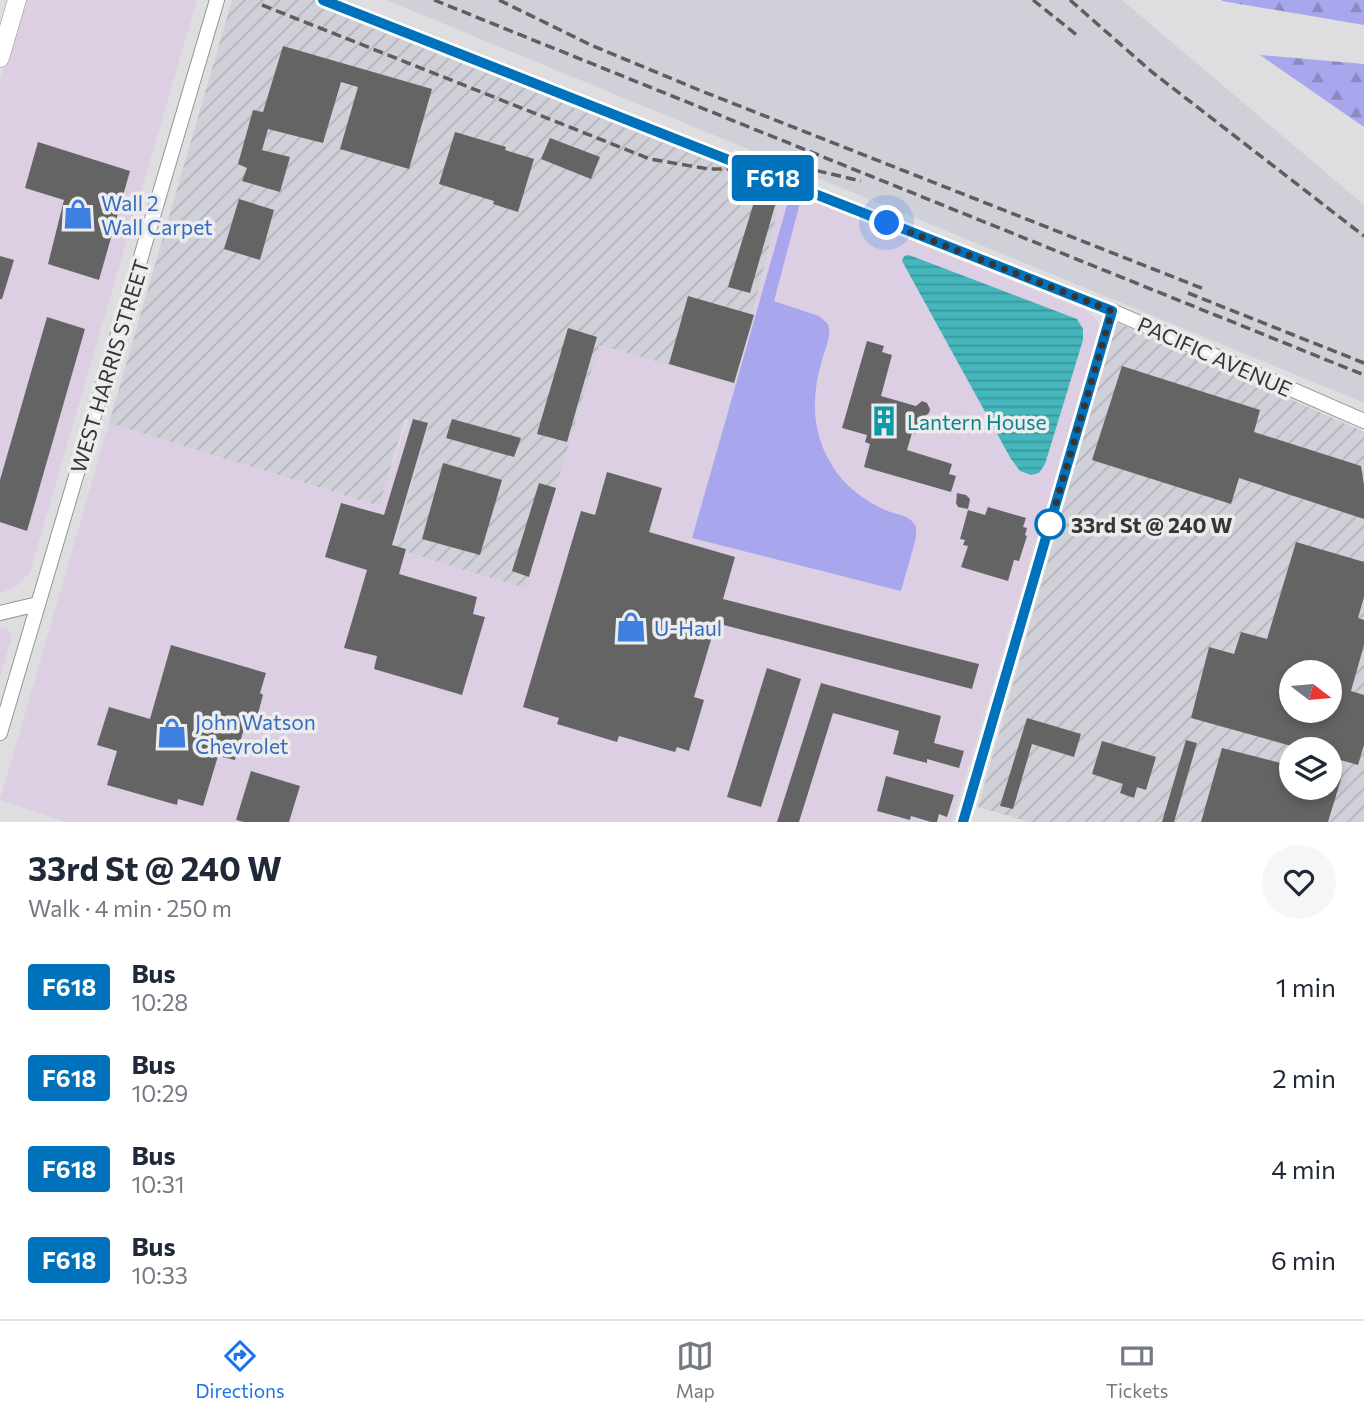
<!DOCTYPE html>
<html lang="en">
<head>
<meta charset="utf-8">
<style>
	body { margin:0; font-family:Commissioner,sans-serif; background:#f6f6f7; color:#1f2937; height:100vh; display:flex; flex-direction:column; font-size:26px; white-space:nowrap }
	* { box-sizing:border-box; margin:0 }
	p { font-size:23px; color:#747a83 }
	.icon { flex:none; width:38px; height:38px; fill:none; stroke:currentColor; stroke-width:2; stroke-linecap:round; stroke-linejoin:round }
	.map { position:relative; height:822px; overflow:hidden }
	.panel { display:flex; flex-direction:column; background:#fff; flex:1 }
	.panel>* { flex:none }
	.badge { padding:0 14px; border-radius:5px; font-size:24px; line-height:46px }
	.needle { width:46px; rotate:106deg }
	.controls { position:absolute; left:1279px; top:660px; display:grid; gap:14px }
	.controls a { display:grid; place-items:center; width:63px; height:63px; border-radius:50%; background:#fff; box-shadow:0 4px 10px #0003; font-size:35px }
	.you { position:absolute; width:35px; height:35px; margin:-18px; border:5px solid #fff; border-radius:50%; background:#1a73e8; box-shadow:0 0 0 10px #1a73e833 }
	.map>.badge { position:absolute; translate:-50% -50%; box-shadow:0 0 0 4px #fff }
	.round { display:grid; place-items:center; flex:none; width:74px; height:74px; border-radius:37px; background:#f6f6f7 }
	.summary { display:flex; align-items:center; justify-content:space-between; height:119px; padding:0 28px }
	h1 { font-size:33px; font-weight:700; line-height:52px }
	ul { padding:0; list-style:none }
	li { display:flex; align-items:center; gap:21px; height:91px; padding:0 28px }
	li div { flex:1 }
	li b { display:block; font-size:26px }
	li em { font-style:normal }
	li .badge { min-width:77px; font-weight:700; text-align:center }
	.tab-bar { display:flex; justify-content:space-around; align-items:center; height:98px; border-top:2px solid #e0e1e3; background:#fff; font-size:19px; color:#747a83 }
	.tab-bar a { display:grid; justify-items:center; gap:4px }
	.tab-bar .selected { color:#1a73e8 }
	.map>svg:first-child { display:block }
	.commercial { fill:#ddcfe3 }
	.industrial { fill:url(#industrial-furrows); fill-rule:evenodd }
	.built { fill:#d0d0d8 }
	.grass { fill:#a8a7ee }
	.forest { fill:url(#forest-firs) }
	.water { fill:url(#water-rules) }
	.building { fill:#656465; fill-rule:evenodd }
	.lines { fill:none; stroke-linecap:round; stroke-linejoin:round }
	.minor-casing { stroke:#959596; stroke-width:16 }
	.tertiary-casing { stroke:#959596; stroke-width:19 }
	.minor { stroke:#fff; stroke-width:14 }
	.tertiary { stroke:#fff; stroke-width:18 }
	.rail { stroke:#5e5e5e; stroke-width:3.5; stroke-dasharray:10 5; stroke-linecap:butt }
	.line-casing { stroke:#fff; stroke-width:16 }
	.line { stroke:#0072bc; stroke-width:10 }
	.walk { stroke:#363636; stroke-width:7; stroke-dasharray:0 12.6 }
	.stop-dot { fill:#fff; stroke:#0072bc; stroke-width:3.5 }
	.labels { text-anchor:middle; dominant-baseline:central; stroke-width:7; stroke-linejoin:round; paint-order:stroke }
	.shop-label { font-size:21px; fill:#366cbe; stroke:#ececed; text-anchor:start }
	.street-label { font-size:21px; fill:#363636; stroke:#ececed }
	.culture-label { font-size:21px; fill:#0d838f; stroke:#ececed; text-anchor:start }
	.stop-label { font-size:21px; font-weight:bold; fill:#363636; stroke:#ececed; text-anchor:start }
</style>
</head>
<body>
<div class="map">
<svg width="1364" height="822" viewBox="0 0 1364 822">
	<defs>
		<pattern id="industrial-furrows" width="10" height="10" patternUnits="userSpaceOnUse" patternTransform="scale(1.75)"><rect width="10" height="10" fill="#d0d0d8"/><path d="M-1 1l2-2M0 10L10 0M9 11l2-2" fill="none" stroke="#b3b3ba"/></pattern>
		<pattern id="forest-firs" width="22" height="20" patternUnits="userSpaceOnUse" patternTransform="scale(1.75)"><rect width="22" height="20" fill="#a8a7ee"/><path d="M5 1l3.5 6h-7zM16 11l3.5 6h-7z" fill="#8a89c2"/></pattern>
		<pattern id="water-rules" width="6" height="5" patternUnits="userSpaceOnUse" patternTransform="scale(1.75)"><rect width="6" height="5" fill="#44b6bc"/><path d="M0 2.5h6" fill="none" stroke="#3a959a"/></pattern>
	</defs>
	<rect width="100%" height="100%" fill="#dedee0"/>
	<!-- commercial -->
	<g class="commercial">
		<polygon points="24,0 197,0 30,572 17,586 0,593 0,81"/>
		<polygon points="783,190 1087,311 1098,321 1099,330 952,822 66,822 0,800 109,423 378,506 408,419 429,425 599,345 735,383"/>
		<polygon points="4,627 9,630 12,636 0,677 0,628"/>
	</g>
	<!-- industrial -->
	<g class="industrial">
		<polygon points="232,0 314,0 702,155 783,190 735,383 599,345 525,588 394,548 429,425 405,419 379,506 109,423"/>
		<path d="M1116,322L1364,432V822H1029L978,807ZM1292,672H1330V710H1292ZM1292,749H1330V788H1292Z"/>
	</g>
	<!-- built -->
	<polygon class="built" points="386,0 1122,0 1364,205 1364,403"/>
	<!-- grass -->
	<path class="grass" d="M789,198L800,203L774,301L819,316L828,324C832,336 825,348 822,360C810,401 812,438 837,473C849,489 866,501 883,509C895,515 909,514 916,526V538L901,591L692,538Z"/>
	<!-- forest -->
	<g class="forest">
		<polygon points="1222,0 1364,0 1364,25 1222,1"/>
		<polygon points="1260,55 1364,64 1364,127"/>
	</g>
	<!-- water -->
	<polygon class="water" points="909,255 1077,319 1083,329 1083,340 1045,464 1039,473 1031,475 1020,471 1011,459 902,261 904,256"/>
	<!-- building -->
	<g class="building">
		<polygon points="283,46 432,89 409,169 340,149 358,87 341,82 323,143 268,129 262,150 290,157 280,192 242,181 247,168 238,164 253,110 263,112"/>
		<polygon points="455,132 506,147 505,150 534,159 518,212 493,204 494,201 439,184"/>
		<polygon points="550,138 600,157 591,179 541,159"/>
		<polygon points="38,142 130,171 99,280 48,264 64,200 25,188"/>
		<polygon points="758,189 778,195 750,293 728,287"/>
		<polygon points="239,199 274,210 260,260 224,249"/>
		<polygon points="0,256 14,260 2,299 0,299"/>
		<polygon points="688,296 754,315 734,383 669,364"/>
		<polygon points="47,317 85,329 27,531 0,522 0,480"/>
		<polygon points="568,328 597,337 567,442 537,434"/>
		<polygon points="867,341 884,346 882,352 892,355 881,396 916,406 922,401 927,403 930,409 929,413 925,416 922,426 918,425 916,434 912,433 907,450 952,464 949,474 956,476 951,492 864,467 870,444 865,442 867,435 842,428"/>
		<polygon points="1122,366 1260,410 1254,432 1361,466 1364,485 1364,519 1239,478 1231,504 1092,460"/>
		<polygon points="413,419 428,423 392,545 406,549 399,574 477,597 473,614 485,617 462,695 374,669 377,656 344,648 367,570 325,557 341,503 384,515"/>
		<polygon points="452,419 521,438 514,457 446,438"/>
		<polygon points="443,463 502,480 480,555 422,539"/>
		<polygon points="607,472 662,488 649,532 735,557 723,599 979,664 972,689 716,623 694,697 704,700 689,751 677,747 675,752 619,736 617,742 557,724 559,718 523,707 581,511 595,515"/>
		<polygon points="539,483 556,488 529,577 512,571"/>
		<polygon points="957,493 966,495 970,499 968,509 958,507 956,503"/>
		<polygon points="988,507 1026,518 1023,527 1027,528 1025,535 1027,536 1019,561 1014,560 1008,581 961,567 968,546 963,545 965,540 960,539 968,510 985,515"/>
		<path d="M1296,542L1364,562V597L1358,618L1364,620V645L1351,691L1364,695V745L1358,765L1330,757V749H1302L1191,718L1209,647L1234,654L1241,632L1267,639ZM1292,672H1330V710H1292Z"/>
		<polygon points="171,645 266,673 260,693 263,695 256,721 247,718 235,760 218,756 203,806 178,799 177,805 107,785 117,751 97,745 109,707 150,719"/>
		<polygon points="767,668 801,679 761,807 727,797"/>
		<polygon points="821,683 941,716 934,743 964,751 959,768 927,759 927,763 893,754 899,731 833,713 799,822 777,822"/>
		<polygon points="1027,718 1081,734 1074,757 1032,744 1013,809 1000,806"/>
		<polygon points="1186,740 1197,743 1174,822 1162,822"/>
		<polygon points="1102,741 1156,757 1146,790 1137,787 1134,798 1120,793 1123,784 1092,774"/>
		<polygon points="1222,748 1292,766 1292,788 1330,788 1330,776 1341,779 1328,822 1201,822"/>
		<polygon points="251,771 300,786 289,822 244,822 236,820"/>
		<polygon points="886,776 954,795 947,817 939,814 937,822 931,822 911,816 910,820 877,811"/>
	</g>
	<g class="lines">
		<!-- minor casing -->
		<g class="minor-casing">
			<g id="minor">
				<polyline points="323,0 1112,311 1364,421"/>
				<polyline points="0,613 38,604"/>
				<polyline points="0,733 217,0"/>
				<polyline points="963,822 1112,311"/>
			</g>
		</g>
		<!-- tertiary casing -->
		<g class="tertiary-casing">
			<polyline id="tertiary" points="0,58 17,0"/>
		</g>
		<!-- minor -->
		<use href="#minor" class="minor"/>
		<!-- tertiary -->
		<use href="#tertiary" class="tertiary"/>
		<!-- rail -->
		<g class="rail">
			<polyline points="434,0 1364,375"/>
			<polyline points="499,0 593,46 699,90 1204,289"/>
			<polyline points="1033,0 1078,36"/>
			<polyline points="1070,0 1152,72 1364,236"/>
			<polyline points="262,5 650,159 709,169 814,170 861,181"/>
			<polyline points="1188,293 1364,363"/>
		</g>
	</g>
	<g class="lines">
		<!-- line casing -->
		<g class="line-casing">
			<polyline id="line" points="323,0 1112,311 963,822"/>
		</g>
		<!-- line -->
		<use href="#line" class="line"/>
		<!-- walk -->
		<polyline class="walk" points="887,223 1112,311 1050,524"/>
	</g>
	<!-- icons -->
	<defs>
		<g id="shop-bare" transform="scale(2.415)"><path d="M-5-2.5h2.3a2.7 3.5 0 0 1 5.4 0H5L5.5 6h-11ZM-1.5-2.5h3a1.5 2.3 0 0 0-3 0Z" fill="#3f7fe0" stroke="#ececed" stroke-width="2.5" paint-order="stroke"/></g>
		<g id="building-bare" transform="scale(2.415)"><path d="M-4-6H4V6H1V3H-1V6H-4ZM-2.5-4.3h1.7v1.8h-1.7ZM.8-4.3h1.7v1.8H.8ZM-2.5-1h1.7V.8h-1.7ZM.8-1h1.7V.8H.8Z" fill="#0f9aa8" stroke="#ececed" stroke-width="2.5" paint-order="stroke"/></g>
	</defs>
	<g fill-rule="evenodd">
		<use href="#shop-bare" x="78" y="214"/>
		<use href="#building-bare" x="884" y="421"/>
		<use href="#shop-bare" x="631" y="627"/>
		<use href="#shop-bare" x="172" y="733"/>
	</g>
	<!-- markers -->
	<circle class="stop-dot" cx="1050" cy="524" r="14"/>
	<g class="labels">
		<!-- shop labels -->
		<g class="shop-label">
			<text x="101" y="202">Wall 2<tspan x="101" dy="24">Wall Carpet</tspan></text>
			<text x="654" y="627">U-Haul</text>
			<text x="195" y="721">John Watson<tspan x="195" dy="24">Chevrolet</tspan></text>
		</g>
		<!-- street labels -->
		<g class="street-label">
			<text transform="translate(1215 356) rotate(24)">PACIFIC AVENUE</text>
			<text transform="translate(109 366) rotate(-73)">WEST HARRIS STREET</text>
		</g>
		<!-- culture labels -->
		<g class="culture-label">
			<text x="907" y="421">Lantern House</text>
		</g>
		<!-- stop labels -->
		<g class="stop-label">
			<text x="1071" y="524">33rd St @ 240 W</text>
		</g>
	</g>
</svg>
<div class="controls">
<a><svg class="needle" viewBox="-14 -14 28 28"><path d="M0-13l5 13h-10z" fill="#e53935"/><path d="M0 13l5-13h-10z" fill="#747a83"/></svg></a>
<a><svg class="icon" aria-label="layers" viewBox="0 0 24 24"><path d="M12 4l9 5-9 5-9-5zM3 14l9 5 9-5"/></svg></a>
</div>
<div class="you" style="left:887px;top:223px"></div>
<b class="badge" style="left:773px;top:178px;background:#0072bc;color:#fff">F618</b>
</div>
<section class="panel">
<div class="summary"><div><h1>33rd St @ 240 W</h1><p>Walk · 4 min · 250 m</p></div><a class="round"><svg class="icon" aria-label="heart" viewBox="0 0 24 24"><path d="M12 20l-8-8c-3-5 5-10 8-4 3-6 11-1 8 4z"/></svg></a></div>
<ul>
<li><span class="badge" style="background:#0072bc;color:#fff">F618</span><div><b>Bus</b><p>10:28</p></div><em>1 min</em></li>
<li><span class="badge" style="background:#0072bc;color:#fff">F618</span><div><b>Bus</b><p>10:29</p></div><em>2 min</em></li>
<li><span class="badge" style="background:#0072bc;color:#fff">F618</span><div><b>Bus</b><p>10:31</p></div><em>4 min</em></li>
<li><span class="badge" style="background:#0072bc;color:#fff">F618</span><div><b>Bus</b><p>10:33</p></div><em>6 min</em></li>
</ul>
</section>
<nav class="tab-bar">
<a class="selected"><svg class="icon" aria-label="directions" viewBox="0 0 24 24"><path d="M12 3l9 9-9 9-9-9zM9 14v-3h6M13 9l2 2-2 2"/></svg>Directions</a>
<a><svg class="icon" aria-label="map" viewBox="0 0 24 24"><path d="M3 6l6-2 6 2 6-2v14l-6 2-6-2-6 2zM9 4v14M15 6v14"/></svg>Map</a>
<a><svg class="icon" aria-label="tickets" viewBox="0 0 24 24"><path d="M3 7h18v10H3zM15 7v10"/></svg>Tickets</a>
</nav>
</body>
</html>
